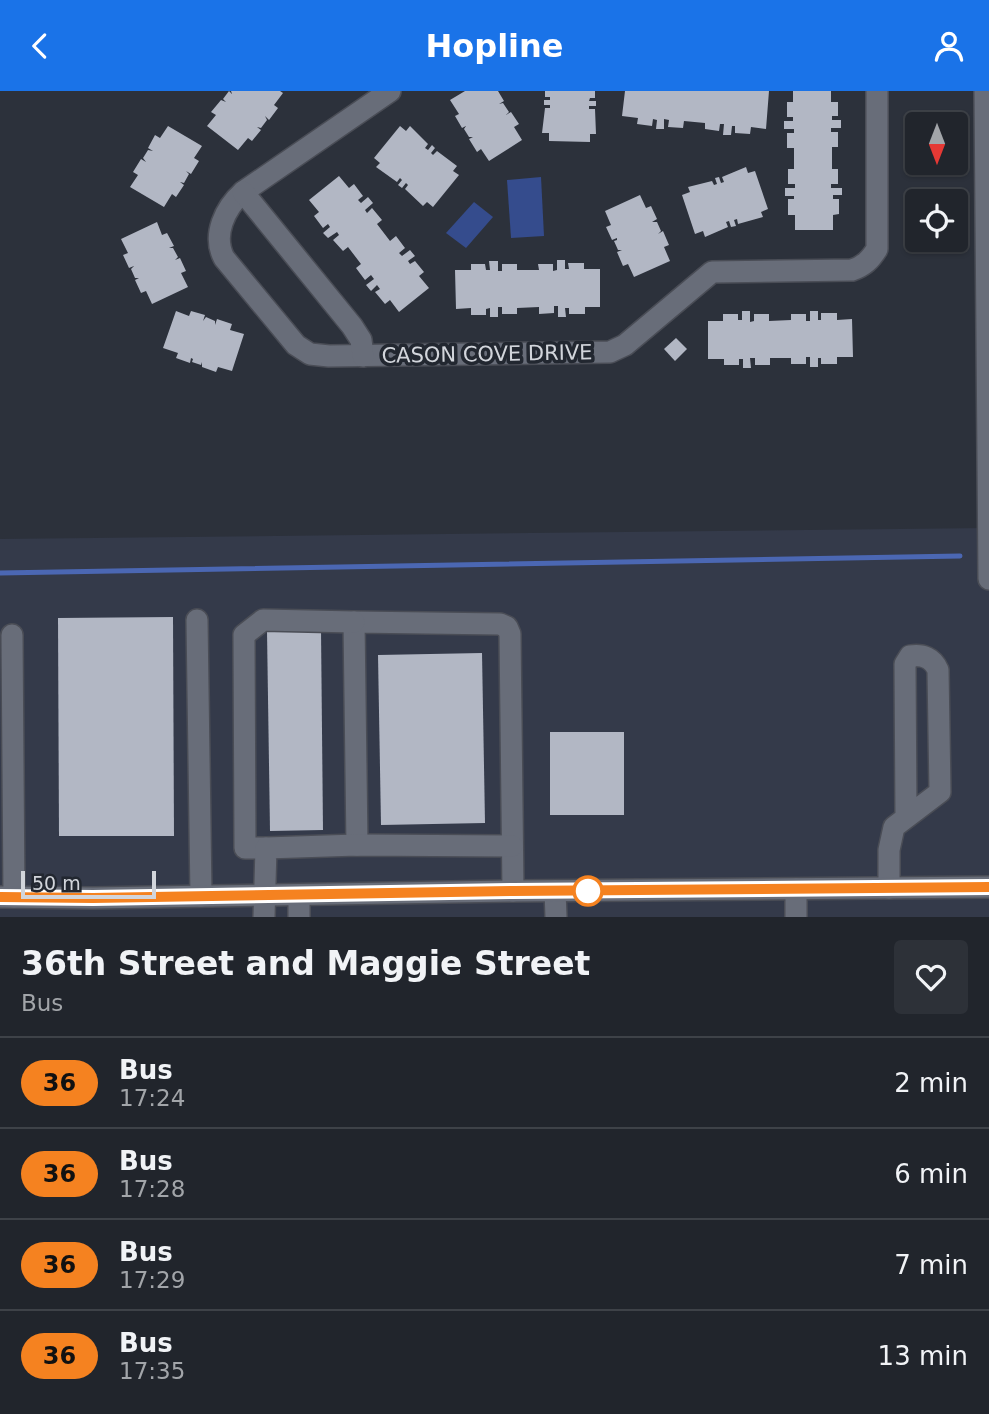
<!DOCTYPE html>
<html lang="en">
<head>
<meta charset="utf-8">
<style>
	body { margin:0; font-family:"DejaVu Sans",sans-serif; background:#2d3138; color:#f1f3f6; height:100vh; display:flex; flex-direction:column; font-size:26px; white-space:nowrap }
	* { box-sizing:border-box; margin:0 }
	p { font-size:23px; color:#a2a5a9 }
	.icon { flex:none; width:38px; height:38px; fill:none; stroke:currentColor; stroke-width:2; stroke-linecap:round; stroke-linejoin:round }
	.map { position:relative; height:826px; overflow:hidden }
	.side { display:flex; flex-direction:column; background:#21252c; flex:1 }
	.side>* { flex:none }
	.badge { padding:0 14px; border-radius:23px; font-size:24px; line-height:46px }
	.needle { width:46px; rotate:180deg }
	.tools { position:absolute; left:905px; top:21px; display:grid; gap:14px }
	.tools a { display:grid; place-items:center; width:63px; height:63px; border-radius:7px; background:#21252c; box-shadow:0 2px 5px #0004,0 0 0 2px #3e4248; font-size:35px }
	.scale { position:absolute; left:21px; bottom:18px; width:135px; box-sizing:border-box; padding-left:7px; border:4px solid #d2d5db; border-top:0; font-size:19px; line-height:24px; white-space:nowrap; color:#d2d5db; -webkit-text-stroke:5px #222730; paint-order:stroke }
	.map>.badge { position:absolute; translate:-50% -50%; box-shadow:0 0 0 4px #fff }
	.round { display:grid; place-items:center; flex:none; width:74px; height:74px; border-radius:7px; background:#2d3138 }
	.head { display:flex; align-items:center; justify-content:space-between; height:119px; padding:0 21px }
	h1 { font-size:33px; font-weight:700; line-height:52px }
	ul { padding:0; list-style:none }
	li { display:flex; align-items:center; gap:21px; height:91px; padding:0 21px; border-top:2px solid #3e4248 }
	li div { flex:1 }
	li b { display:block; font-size:26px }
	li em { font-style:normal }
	li .badge { min-width:77px; font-weight:700; text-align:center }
	header { display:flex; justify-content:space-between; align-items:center; height:91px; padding:0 21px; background:#1a73e8; color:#fff; font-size:32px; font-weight:700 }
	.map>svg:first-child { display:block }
	.built { fill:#343a4a }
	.green { fill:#354c8d }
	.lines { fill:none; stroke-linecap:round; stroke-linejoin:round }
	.stream { stroke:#4b67b3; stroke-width:5 }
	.building { fill:#b2b7c4 }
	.minor-casing { stroke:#4a4d56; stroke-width:24 }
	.minor { stroke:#686d79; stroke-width:21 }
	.line-casing { stroke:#fff; stroke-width:16 }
	.line { stroke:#f58220; stroke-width:10 }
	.stop-dot { fill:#fff; stroke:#f58220; stroke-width:3.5 }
	.labels { text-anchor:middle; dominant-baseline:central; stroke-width:7; stroke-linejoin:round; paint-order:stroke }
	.street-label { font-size:21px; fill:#d2d5db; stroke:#222730 }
</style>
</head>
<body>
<header><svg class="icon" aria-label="back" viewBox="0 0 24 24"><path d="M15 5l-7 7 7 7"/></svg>Hopline<svg class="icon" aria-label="person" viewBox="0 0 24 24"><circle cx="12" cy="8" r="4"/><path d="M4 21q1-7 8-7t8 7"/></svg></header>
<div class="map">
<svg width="989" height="826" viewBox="0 0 989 826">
	<rect width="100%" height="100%" fill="#2c313b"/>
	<!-- built -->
	<polygon class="built" points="989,437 989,826 0,826 0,448"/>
	<!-- green -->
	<g class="green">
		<polygon points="541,86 544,145 511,147 507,89"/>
		<polygon points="474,111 493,126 466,157 446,142"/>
	</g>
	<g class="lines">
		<!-- stream -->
		<polyline class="stream" points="0,482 960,465"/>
	</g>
	<!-- building -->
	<g class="building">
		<polygon points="229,0 232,3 231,0 280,0 283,2 274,14 278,17 269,29 265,25 267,29 261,37 257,36 261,39 252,50 248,47 238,59 207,35 216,24 211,21 221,9 226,11 223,8"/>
		<polygon points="465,0 498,0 504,10 499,13 503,12 509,21 506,24 511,21 519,33 514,36 522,49 489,70 481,58 477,61 469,48 473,46 469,46 464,38 466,35 462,37 455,25 459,23 450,9"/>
		<polygon points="545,0 595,0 595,7 590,7 589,10 596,10 596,15 589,15 589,18 595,18 596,43 590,43 590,51 549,50 549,42 542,42 545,17 550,17 550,14 544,14 544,9 550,9 550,6 545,6"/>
		<polygon points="625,0 769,0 766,38 751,36 750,43 735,42 735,35 732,35 731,44 723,44 724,33 720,33 719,40 705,38 705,32 684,30 683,37 668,36 669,29 664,28 664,38 656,38 657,29 653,28 652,35 637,33 638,27 622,25"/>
		<polygon points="793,0 831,0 831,11 838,11 838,25 832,25 832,29 841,29 841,37 831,37 831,41 838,41 838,56 832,56 832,78 838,78 838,93 831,93 831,97 842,97 842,104 833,104 833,108 839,108 839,123 833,124 833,139 795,139 795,124 788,124 788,108 794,108 794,105 785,105 785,97 795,97 795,93 788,93 788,78 794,78 794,57 787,57 787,42 794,42 794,38 784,38 784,30 793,30 793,26 787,26 787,11 793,11"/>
		<polygon points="168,35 202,55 194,67 199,70 191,83 186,80 189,83 184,92 180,91 184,94 176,106 172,103 164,116 130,96 138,84 133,81 141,68 146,71 143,67 148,59 153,60 148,57 155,44 160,47"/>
		<polygon points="400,35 406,40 410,35 428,53 425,57 428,59 432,54 435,57 431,62 433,64 437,60 457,75 453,80 459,84 433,116 427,111 423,115 405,98 408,94 406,92 402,97 398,94 402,89 400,87 397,91 376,76 380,72 374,67"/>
		<polygon points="746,76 748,82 755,80 768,118 761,121 763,126 738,133 737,128 734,129 736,135 731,136 729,130 726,131 728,136 705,146 703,140 695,143 682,104 690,101 688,96 712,90 714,94 717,93 715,87 719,86 721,92 724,91 722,86"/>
		<polygon points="339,85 349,97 354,93 363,105 358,109 361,112 368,106 373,112 365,119 367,122 372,117 382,129 377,133 390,150 396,145 405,157 399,162 402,165 410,159 415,165 408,170 410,173 415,170 424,181 419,185 429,197 399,221 390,209 385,213 375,201 380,198 377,194 371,200 366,194 374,188 371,184 365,189 356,177 361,173 348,156 343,160 333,149 339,144 337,141 328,147 323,142 330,136 328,133 323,137 314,125 319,121 309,109"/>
		<polygon points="640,104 646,117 651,115 657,128 652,131 657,131 661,140 658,143 663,140 669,154 664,156 670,170 634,186 628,173 623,175 617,161 622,159 618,159 614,150 617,149 617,147 612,149 606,136 611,134 605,120"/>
		<polygon points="157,131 162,144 167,142 174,155 169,157 173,157 178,166 175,169 180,167 186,180 181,182 188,196 152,213 146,200 141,202 135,189 139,187 135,187 131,178 134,175 129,177 123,164 128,162 121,148"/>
		<polygon points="557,169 565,169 565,178 569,178 568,172 584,172 584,178 600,178 600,216 585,216 585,223 569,223 569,217 565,217 566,226 558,226 558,215 554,215 554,222 539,223 539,216 517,217 517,223 502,223 502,216 498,216 498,226 490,226 490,217 486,218 486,224 471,224 471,217 456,218 455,179 471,179 471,173 485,173 486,179 490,179 489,170 498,170 498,180 502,180 502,173 517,173 517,179 539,179 538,173 553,173 553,180 557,179"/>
		<polygon points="176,220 189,225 191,220 205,224 203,230 206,226 215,230 215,234 217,228 232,233 230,239 244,243 232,280 218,276 216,281 202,276 202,271 201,274 192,271 193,268 191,267 190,272 176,267 178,262 163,257"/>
		<polygon points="742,220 750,220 750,231 754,230 754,223 769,223 769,230 791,229 791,223 806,223 806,230 810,230 810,220 818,220 818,229 821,229 821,222 837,222 837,229 852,228 853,266 837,266 837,273 821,273 821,267 818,267 818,276 810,276 810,266 806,266 806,273 791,273 791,267 770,267 770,274 755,274 755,267 750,267 751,277 743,277 743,268 739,268 739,274 724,274 724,268 708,268 708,230 723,230 723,223 738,223 738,229 742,229"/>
		<polygon points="676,247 687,258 675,270 664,258"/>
		<polygon points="173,526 174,745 59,745 58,527"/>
		<polygon points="321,539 323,739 270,740 267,540"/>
		<polygon points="482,562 485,732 381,734 378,564"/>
		<rect x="550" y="641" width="74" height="83"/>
	</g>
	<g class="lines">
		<!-- minor casing -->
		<g class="minor-casing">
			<g id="minor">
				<path d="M390,0L243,101C225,117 212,144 224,167L296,254L310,263L329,265L610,261L625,254L712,181L852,179C864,175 870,169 877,158V0"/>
				<polyline points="985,0 989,488"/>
				<polyline points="243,101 352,235 361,249 363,265"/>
				<polyline points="197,529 201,805"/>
				<polyline points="12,544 14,806"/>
				<polyline points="357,754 354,531 500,533 507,536 510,543 513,800"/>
				<polyline points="266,757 245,757 244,544 263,529 354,531"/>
				<path d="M889,797V759L894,736L940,701L938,579C933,567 923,563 910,565L905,573L906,725"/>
				<polyline points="796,798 796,826"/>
				<polyline points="555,800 556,826"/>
				<polyline points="299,804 299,826"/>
				<polyline points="0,806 93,807 513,800 989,796"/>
				<polyline points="264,826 266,757 357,754 512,755"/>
			</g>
		</g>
		<!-- minor -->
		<use href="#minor" class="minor"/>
	</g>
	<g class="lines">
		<!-- line casing -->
		<g class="line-casing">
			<polyline id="line" points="0,806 93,807 513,800 989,796"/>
		</g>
		<!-- line -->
		<use href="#line" class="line"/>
	</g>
	<!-- markers -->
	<circle class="stop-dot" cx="588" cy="800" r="14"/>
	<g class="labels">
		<!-- street labels -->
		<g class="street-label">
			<text transform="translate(487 263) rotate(-1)">CASON COVE DRIVE</text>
		</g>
	</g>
</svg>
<div class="tools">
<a><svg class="needle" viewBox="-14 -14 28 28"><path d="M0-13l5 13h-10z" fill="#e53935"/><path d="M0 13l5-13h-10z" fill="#a2a5a9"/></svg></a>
<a><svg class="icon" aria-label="locate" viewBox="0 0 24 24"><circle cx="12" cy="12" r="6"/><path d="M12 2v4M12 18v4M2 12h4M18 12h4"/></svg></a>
</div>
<div class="scale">50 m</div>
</div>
<section class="side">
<div class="head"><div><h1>36th Street and Maggie Street</h1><p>Bus</p></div><a class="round"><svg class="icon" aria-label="heart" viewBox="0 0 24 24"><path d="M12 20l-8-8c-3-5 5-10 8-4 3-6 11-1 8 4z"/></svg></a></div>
<ul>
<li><span class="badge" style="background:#f58220;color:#111">36</span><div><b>Bus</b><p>17:24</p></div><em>2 min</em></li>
<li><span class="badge" style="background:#f58220;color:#111">36</span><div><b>Bus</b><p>17:28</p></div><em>6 min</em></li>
<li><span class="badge" style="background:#f58220;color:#111">36</span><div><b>Bus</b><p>17:29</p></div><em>7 min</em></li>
<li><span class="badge" style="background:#f58220;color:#111">36</span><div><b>Bus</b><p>17:35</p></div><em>13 min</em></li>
</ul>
</section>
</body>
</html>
